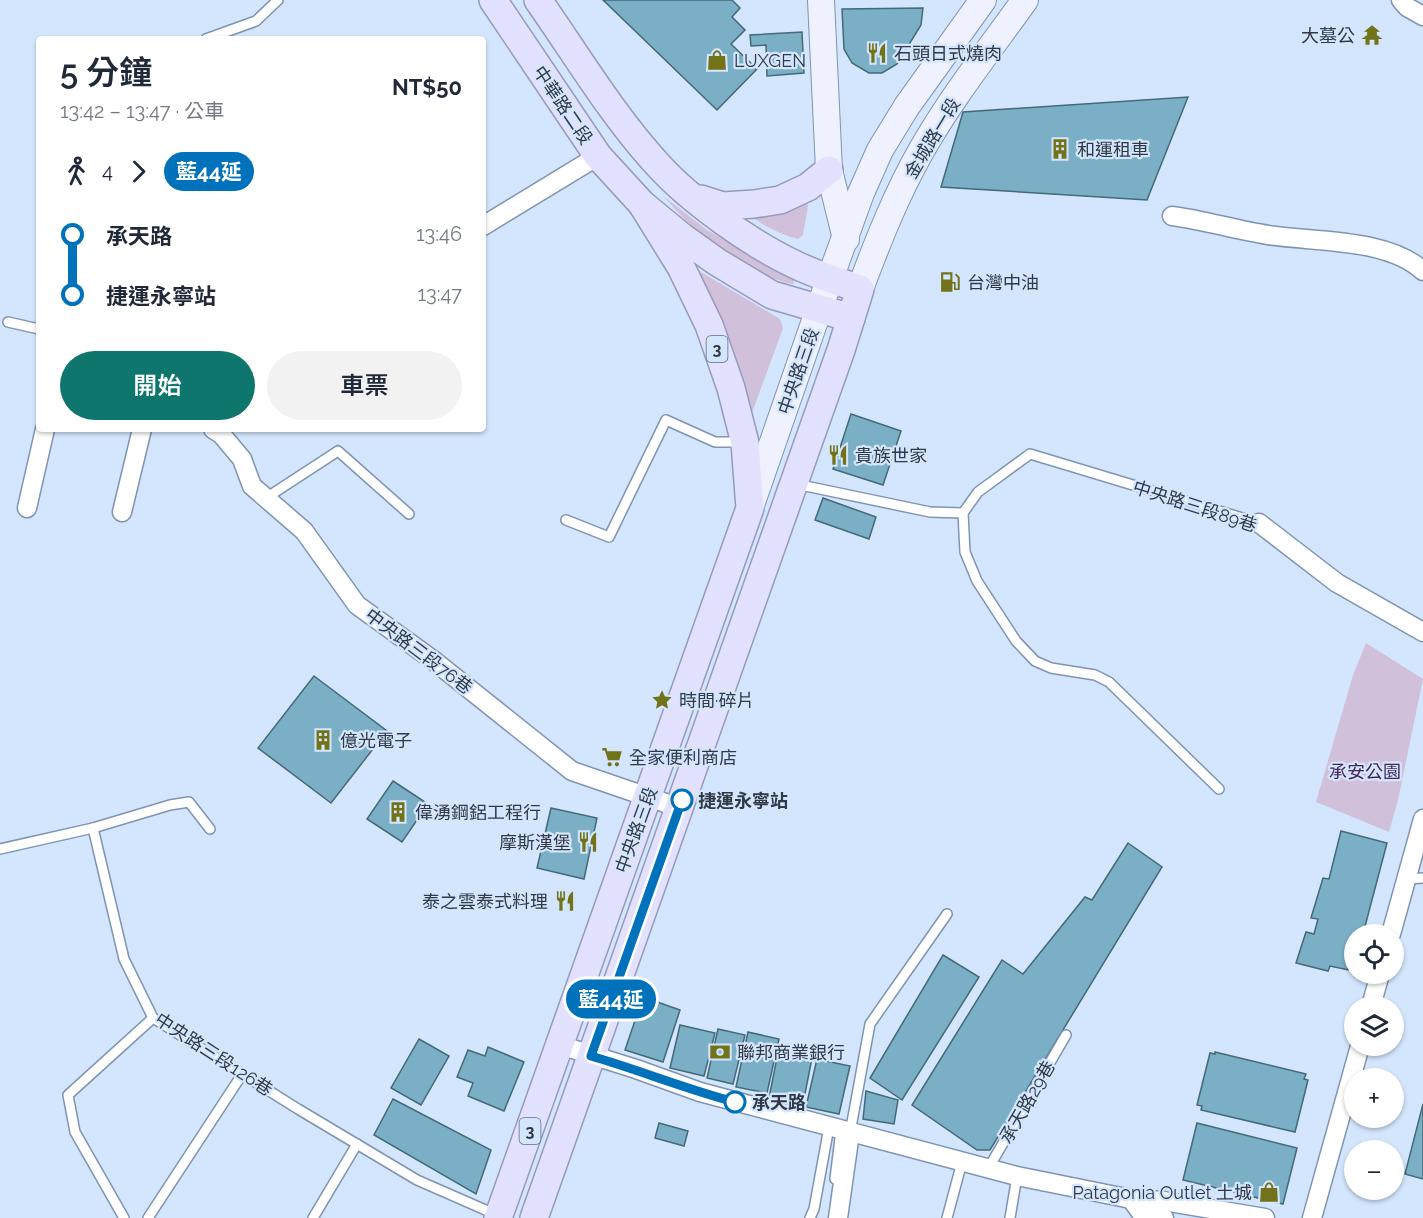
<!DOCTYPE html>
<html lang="zh-TW">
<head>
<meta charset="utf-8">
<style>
	body { margin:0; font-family:Raleway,"Noto Sans TC",sans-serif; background:#f2f2f3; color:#1f2937; height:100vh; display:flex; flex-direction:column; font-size:22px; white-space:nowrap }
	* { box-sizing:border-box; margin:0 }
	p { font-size:20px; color:#747a83 }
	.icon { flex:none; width:33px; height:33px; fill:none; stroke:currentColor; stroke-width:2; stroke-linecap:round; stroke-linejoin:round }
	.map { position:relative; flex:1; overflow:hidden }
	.sheet { position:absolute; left:36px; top:36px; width:450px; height:396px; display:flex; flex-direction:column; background:#fff; border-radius:6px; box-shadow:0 2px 4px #0004 }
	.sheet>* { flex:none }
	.badge { padding:0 12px; border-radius:20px; font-size:21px; line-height:39px }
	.controls { position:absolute; left:1344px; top:924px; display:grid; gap:12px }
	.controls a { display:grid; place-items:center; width:60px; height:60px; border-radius:50%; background:#fff; box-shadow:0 2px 4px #0004; font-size:30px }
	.map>.badge { position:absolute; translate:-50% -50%; box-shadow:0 0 0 3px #fff }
	.legs { display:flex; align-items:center; gap:9px; height:66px; padding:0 24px; font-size:20px }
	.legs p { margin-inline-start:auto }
	.headline { display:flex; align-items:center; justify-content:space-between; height:102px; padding:0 24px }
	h1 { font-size:33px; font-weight:600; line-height:45px }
	.action { display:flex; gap:12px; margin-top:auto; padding:12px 24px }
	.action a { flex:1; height:69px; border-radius:36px; background:#0f766e; color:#fff; font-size:24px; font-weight:600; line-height:69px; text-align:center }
	.action a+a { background:#f2f2f3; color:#1f2937 }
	ul { padding:0 24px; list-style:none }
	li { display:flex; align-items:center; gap:21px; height:60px; font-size:22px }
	li i { display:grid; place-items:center; width:9px; height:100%; margin:0 8px; background:currentColor }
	li i::after { content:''; width:15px; height:15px; margin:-8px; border:4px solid; border-radius:50%; background:#fff }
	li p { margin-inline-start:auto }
	li:first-child i { background:linear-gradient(#0000 50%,currentColor 0) }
	li:last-child i { background:linear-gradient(currentColor 50%,#0000 0) }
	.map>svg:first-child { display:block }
	.green { fill:#d0c0da }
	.building { fill:#7aafc6; stroke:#446978; stroke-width:1.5 }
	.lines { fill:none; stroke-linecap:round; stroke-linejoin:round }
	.lane-casing { stroke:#7f94b0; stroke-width:12 }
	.street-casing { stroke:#7f94b0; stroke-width:21 }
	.secondary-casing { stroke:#7f94b0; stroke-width:28 }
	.primary-casing { stroke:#979abe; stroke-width:30 }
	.lane { stroke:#fff; stroke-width:9 }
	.street { stroke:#fff; stroke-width:18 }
	.secondary { stroke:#f0f1ff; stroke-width:26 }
	.primary { stroke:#e2e2ff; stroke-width:27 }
	.line-1-casing { stroke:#fff; stroke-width:14 }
	.line-1 { stroke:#0072bc; stroke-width:9 }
	.stop-1-dot { fill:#fff; stroke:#0072bc; stroke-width:3 }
	.labels { text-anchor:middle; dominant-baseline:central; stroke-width:4.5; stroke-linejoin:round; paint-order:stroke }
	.shield { fill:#d4e6fe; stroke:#616d7c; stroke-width:1.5 }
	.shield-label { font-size:16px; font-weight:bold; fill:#303945 }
	.poi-label { font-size:18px; fill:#303945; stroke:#d4e6fe; text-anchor:start }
	.street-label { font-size:18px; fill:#303945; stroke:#d4e6fe }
	.park-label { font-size:18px; fill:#462457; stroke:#d4e6fe }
	.stop-label { font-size:18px; font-weight:bold; fill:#303945; stroke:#d4e6fe; text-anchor:start }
</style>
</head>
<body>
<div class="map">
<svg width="1423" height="1218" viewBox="0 0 1423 1218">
	<rect width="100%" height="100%" fill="#d4e6fe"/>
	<!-- green -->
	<g class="green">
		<path d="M662,195L707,230L795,277L793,284C763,280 715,245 692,226C681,217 672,205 662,195Z"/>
		<path d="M807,202L808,206L803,235L798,239C779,234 762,225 746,213Z"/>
		<polygon points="701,272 780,319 783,328 752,413 730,341 698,276"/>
		<polygon points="1366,643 1423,679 1398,800 1389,832 1316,802 1353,675"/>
	</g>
	<!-- building -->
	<g class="building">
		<polygon points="603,0 732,0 740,8 732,17 745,30 731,44 757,69 717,110"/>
		<polygon points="923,8 921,25 897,64 882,73 869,73 852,63 844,49 842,9"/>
		<polygon points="802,32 804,73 767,76 766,45 751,46 750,35"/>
		<polygon points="1188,97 1147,200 941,187 963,112"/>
		<polygon points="851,414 901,431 883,485 833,469"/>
		<polygon points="823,498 876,517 869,539 815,520"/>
		<polygon points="314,676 387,731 331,803 258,748"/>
		<polygon points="393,781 428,804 402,842 367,819"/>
		<polygon points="551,808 597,818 584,879 537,868"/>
		<polygon points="1341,831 1387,843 1363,934 1354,934 1354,971 1330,966 1328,971 1296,963 1306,932 1314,934 1318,919 1311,918 1323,878 1329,879"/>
		<polygon points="1128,843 1162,867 990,1150 977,1150 912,1105 1002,960 1023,974 1085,897 1092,900"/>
		<polygon points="943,955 979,977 902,1100 870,1078"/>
		<polygon points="643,997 680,1010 663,1062 625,1050"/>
		<polygon points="680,1025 715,1033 704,1076 670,1068"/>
		<polygon points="718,1029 745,1035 733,1084 707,1078"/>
		<polygon points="748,1032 779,1039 767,1093 736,1087"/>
		<polygon points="419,1039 449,1056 421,1105 391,1088"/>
		<polygon points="488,1047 524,1062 504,1111 468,1096 473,1083 457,1077 468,1050 485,1056"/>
		<polygon points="779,1047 813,1053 803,1104 769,1098"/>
		<polygon points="1215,1052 1306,1074 1304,1079 1308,1080 1295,1132 1201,1110 1202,1106 1197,1105 1210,1053 1215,1054"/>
		<polygon points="817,1059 850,1066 839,1114 806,1107"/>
		<polygon points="866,1091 898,1100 894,1124 863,1119"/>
		<polygon points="393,1099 491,1150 476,1194 374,1135"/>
		<polygon points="1423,1104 1423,1179 1405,1174"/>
		<polygon points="659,1123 688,1131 684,1146 655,1138"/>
		<polygon points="1197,1123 1297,1148 1283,1204 1183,1180"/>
	</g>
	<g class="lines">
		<!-- lane casing -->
		<g class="lane-casing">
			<g id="lane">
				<polyline points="206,39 256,21 278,0"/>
				<polyline points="8,322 39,329"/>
				<polyline points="796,484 930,512 963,513"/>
				<polyline points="266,498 338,451 409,514"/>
				<polyline points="566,520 609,537 666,420 715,442 741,442"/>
				<polyline points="1219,789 1109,682 1095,675 1051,668 1035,661 1016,641 977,581 965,552 963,513 978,492 1030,454 1259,523"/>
				<polyline points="93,828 170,805 189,802 210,829"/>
				<polyline points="0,849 93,828 124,959 153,1018 298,1109 417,1180 497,1215"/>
				<polyline points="1406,879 1423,878"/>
				<polyline points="850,1133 870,1024 947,914"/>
				<polyline points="988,1169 1066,1035"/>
				<polyline points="835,1179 841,1130"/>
				<polyline points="124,1218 75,1132 68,1095 153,1018"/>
				<polyline points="148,1218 243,1073"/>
				<polyline points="313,1218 357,1144"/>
				<polyline points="810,1218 814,1209 829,1127"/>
				<polyline points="947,1218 962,1162"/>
				<polyline points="1010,1218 1017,1176"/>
			</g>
		</g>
		<!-- street casing -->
		<g class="street-casing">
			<g id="street">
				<polyline points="1401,0 1407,7 1423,16"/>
				<path d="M1172,216C1204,220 1235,230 1268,235C1314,242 1388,238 1423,271"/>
				<polyline points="483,226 598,156"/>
				<polyline points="213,429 221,434 242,459 252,486 304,531 357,605 433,660 572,771 680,808"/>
				<polyline points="27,508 45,429"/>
				<polyline points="122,512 142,429"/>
				<polyline points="1259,523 1337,583 1423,632"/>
				<polyline points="1391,934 1423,819"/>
				<polyline points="1371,1006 1380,974"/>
				<polyline points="560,1045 636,1069 700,1092 1017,1176 1131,1199 1163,1201 1265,1218"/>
				<polyline points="1131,1199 1142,1214 1164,1218"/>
				<polyline points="838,1218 850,1133"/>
				<polyline points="1312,1218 1360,1046"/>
			</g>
		</g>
		<!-- secondary casing -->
		<g class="secondary-casing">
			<g id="secondary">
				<polyline points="821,0 829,170 846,239"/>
				<path d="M860,289C878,241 896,195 921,151C951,98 990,49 1025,0"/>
				<polyline points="750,508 819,309 861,193 880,150 907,106 983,0"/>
			</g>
		</g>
		<!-- primary casing -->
		<g class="primary-casing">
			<g id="primary">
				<polyline points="493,0 598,156 642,204 682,237 717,262 772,295 851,318"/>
				<polyline points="701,199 723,206 754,204 780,200 808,187 829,170"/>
				<polyline points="498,1218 750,508 745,443 731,388 709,325 681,267 642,204"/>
				<path d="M534,1218L841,350L860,289C837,281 813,274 792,263C750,243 691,201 659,166C614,118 576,54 538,0"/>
			</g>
		</g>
		<!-- lane -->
		<use href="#lane" class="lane"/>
		<!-- street -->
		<use href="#street" class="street"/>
		<!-- secondary -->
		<use href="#secondary" class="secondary"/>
		<!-- primary -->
		<use href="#primary" class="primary"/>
	</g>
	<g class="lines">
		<!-- line-1 casing -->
		<g class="line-1-casing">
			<path id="line-1" d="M682,800L591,1056C639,1070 686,1089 735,1102"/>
		</g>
		<!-- line-1 -->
		<use href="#line-1" class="line-1"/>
	</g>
	<!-- icons -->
	<defs>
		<g id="temple-bare" transform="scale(1.62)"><path d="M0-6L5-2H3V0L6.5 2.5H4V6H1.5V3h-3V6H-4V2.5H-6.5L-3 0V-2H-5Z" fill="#727318" stroke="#d4e6fe" stroke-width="2.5" paint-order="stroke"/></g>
		<g id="restaurant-bare" transform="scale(1.62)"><path d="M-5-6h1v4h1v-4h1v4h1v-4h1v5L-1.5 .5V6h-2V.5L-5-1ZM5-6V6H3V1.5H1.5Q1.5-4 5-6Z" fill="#727318" stroke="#d4e6fe" stroke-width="2.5" paint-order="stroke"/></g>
		<g id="shop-bare" transform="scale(1.62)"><path d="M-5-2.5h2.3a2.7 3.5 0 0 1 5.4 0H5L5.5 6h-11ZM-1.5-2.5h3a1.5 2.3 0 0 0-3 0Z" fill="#727318" stroke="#d4e6fe" stroke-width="2.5" paint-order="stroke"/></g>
		<g id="building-bare" transform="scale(1.62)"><path d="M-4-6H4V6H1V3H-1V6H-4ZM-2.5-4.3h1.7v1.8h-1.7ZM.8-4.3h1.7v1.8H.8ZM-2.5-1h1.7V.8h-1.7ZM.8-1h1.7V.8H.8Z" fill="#727318" stroke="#d4e6fe" stroke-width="2.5" paint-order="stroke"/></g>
		<g id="fuel-bare" transform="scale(1.62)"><path d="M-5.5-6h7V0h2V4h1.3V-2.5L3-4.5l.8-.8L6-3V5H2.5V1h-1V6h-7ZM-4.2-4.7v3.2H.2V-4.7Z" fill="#727318" stroke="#d4e6fe" stroke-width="2.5" paint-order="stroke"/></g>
		<g id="sight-bare" transform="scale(1.62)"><path d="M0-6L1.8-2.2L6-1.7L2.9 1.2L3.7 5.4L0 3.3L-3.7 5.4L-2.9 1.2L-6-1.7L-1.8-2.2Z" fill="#727318" stroke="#d4e6fe" stroke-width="2.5" paint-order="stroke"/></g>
		<g id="supermarket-bare" transform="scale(1.62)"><path d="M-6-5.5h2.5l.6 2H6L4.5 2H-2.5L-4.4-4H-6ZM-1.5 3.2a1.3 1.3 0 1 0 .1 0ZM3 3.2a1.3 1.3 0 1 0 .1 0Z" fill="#727318" stroke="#d4e6fe" stroke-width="2.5" paint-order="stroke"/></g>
		<g id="bank-bare" transform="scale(1.62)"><path d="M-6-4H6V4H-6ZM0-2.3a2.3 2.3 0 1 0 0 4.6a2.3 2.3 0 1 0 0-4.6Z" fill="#727318" stroke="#d4e6fe" stroke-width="2.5" paint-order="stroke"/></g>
	</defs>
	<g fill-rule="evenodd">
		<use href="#temple-bare" x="1372" y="35"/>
		<use href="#restaurant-bare" x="877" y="53"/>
		<use href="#shop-bare" x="717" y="60"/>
		<use href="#building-bare" x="1060" y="149"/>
		<use href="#fuel-bare" x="950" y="282"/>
		<use href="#restaurant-bare" x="838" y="455"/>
		<use href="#sight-bare" x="662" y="700"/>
		<use href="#building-bare" x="323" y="740"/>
		<use href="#supermarket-bare" x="612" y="757"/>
		<use href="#building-bare" x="398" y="812"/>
		<use href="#restaurant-bare" x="588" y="842"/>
		<use href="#restaurant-bare" x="565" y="901"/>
		<use href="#bank-bare" x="720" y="1052"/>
		<use href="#shop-bare" x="1269" y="1192"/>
	</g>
	<!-- markers -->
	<g class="stop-1-dot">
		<circle cx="682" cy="800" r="10"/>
		<circle cx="735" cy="1102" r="10"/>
	</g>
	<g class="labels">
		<!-- shield labels -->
		<g class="shield">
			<rect x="706.5" y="336" width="21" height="26" rx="4.5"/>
			<rect x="519.5" y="1118" width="21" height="26" rx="4.5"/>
		</g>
		<g class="shield-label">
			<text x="717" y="349">3</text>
			<text x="530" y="1131">3</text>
		</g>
		<!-- poi labels -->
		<g class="poi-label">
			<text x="1355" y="35" text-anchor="end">大墓公</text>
			<text x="894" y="53">石頭日式燒肉</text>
			<text x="734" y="60">LUXGEN</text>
			<text x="1077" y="149">和運租車</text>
			<text x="967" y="282">台灣中油</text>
			<text x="855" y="455">貴族世家</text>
			<text x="679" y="700">時間·碎片</text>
			<text x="340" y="740">億光電子</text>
			<text x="629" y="757">全家便利商店</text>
			<text x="415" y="812">偉湧鋼鋁工程行</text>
			<text x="571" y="842" text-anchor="end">摩斯漢堡</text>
			<text x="548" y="901" text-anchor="end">泰之雲泰式料理</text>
			<text x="737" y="1052">聯邦商業銀行</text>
			<text x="1252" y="1192" text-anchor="end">Patagonia Outlet 土城</text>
		</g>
		<!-- street labels -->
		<g class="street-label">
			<text transform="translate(563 105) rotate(56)">中華路二段</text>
			<text transform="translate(932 138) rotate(-59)">金城路一段</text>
			<text transform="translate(798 371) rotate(-71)">中央路三段</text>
			<text transform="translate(1195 506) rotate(18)">中央路三段89巷</text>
			<text transform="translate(419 651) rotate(37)">中央路三段76巷</text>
			<text transform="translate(636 830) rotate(-70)">中央路三段</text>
			<text transform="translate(214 1054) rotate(33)">中央路三段126巷</text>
			<text transform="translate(1027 1102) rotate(-60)">承天路29巷</text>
		</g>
		<!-- park labels -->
		<g class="park-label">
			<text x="1365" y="771">承安公園</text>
		</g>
		<!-- stop labels -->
		<g class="stop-label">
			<text x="698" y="800">捷運永寧站</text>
			<text x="752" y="1102">承天路</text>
		</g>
	</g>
</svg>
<div class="controls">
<a><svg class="icon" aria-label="locate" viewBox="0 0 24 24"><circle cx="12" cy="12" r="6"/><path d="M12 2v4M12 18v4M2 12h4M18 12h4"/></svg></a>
<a><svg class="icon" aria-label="layers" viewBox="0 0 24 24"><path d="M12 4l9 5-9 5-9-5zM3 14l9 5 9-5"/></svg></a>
<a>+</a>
<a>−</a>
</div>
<b class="badge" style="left:611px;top:999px;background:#0072bc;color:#fff">藍44延</b>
<section class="sheet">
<div class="headline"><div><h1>5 分鐘</h1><p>13:42 – 13:47 · 公車</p></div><b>NT$50</b></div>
<div class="legs"><svg class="icon" aria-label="walk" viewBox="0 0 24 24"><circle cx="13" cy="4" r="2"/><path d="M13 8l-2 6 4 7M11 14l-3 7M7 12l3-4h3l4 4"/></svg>4<svg class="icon" aria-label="forward" viewBox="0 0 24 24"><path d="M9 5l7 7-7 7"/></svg><b class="badge" style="background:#0072bc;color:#fff">藍44延</b></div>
<ul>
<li><i style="color:#0072bc"></i><b>承天路</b><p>13:46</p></li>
<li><i style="color:#0072bc"></i><b>捷運永寧站</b><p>13:47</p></li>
</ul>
<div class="action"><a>開始</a><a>車票</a></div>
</section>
</div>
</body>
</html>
